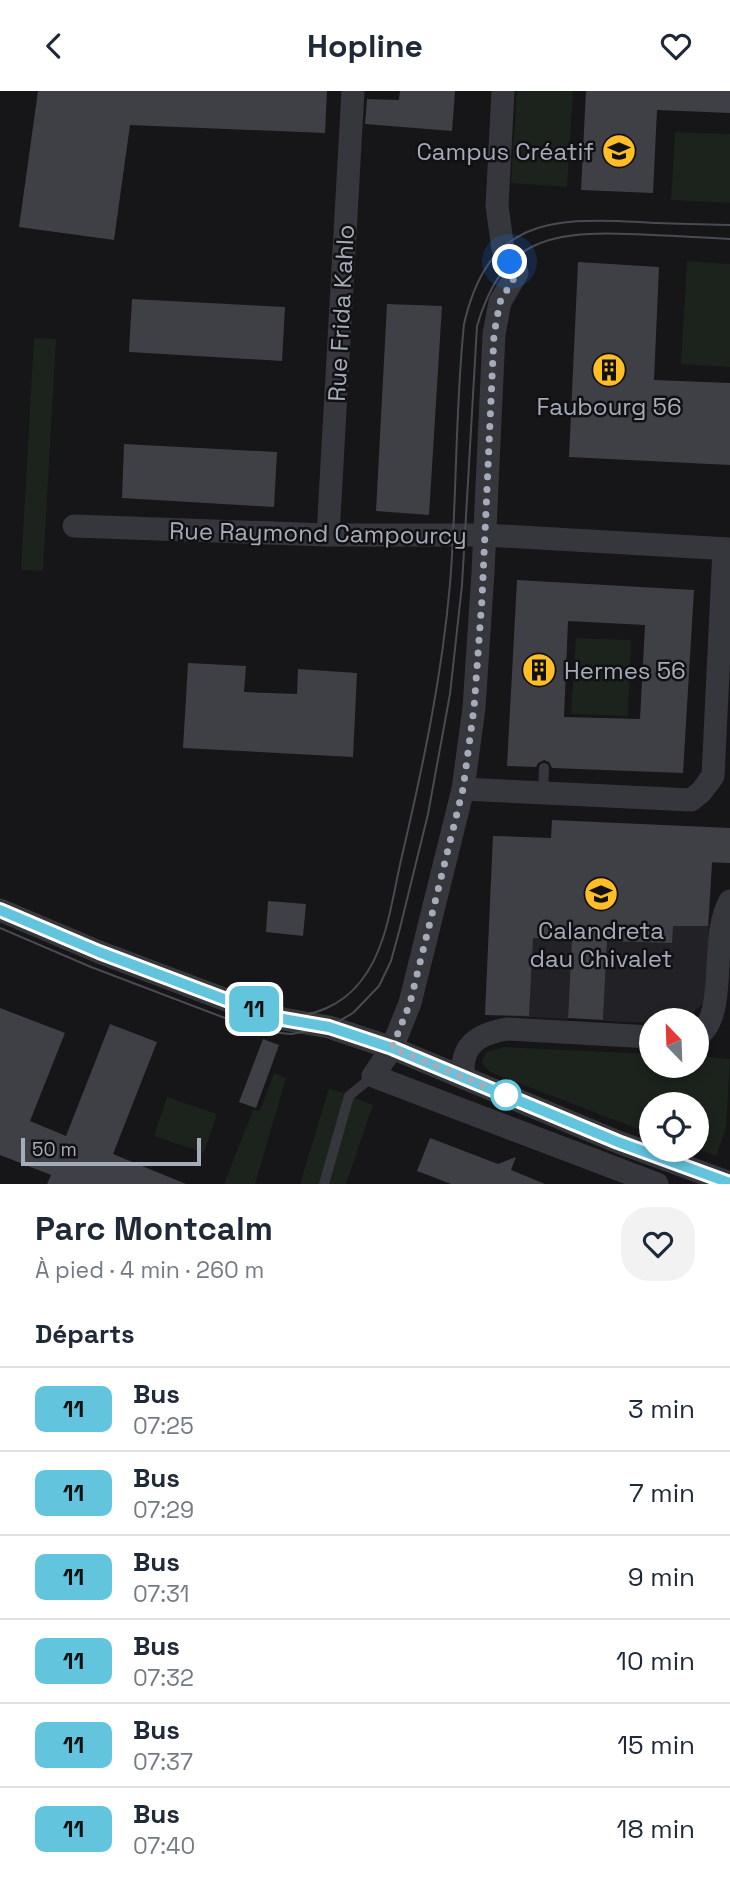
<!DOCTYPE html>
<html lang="fr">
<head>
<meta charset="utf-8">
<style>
	body { margin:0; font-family:"Space Grotesk",sans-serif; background:#f2f2f3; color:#1f2937; height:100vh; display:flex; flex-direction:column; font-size:26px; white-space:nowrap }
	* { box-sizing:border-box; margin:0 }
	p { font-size:23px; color:#747a83 }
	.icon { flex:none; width:38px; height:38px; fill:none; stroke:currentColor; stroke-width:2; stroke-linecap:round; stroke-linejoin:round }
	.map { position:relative; height:1093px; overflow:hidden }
	.sheet { display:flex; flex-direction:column; background:#fff; flex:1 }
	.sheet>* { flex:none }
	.badge { padding:0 14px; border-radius:10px; font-size:24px; line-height:46px }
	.needle { width:46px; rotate:337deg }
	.controls { position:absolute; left:639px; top:917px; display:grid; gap:14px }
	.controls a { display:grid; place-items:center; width:70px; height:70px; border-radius:50%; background:#fff; box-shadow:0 4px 10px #0003; font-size:35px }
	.scale { position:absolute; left:21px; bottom:18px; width:180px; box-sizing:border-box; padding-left:7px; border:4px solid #a6abb9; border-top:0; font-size:19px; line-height:24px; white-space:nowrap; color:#a6abb9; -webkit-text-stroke:5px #111013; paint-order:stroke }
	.you { position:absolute; width:35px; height:35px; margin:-18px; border:5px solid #fff; border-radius:50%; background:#1a73e8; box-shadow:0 0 0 10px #1a73e833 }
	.map>.badge { position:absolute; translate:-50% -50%; box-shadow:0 0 0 4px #fff }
	h2 { padding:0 35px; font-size:26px; line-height:63px }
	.round { display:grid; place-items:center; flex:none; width:74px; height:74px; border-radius:28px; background:#f2f2f3 }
	.overview { display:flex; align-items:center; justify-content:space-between; height:119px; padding:0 35px }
	h1 { font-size:33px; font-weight:700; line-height:52px }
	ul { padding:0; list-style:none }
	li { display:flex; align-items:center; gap:21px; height:84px; padding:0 35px; border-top:2px solid #e0e1e3 }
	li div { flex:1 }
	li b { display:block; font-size:26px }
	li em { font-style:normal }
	li .badge { min-width:77px; font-weight:700; text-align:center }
	header { display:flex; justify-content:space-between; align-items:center; height:91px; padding:0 35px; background:#fff; font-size:32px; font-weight:700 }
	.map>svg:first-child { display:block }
	.built { fill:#222125 }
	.green { fill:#1b231c }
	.building { fill:#3f4045; fill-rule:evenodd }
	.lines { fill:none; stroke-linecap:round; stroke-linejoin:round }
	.lane { stroke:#36373d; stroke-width:10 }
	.street { stroke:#36373d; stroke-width:23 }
	.tram { stroke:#494b52; stroke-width:2 }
	.line-casing { stroke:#fff; stroke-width:16 }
	.line { stroke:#62c4dd; stroke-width:10 }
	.walk { stroke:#a6abb9; stroke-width:7; stroke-dasharray:0 12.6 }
	.stop-dot { fill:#fff; stroke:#62c4dd; stroke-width:3.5 }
	.labels { text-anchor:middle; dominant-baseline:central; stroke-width:5; stroke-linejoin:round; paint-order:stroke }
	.poi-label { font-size:24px; fill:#a6abb9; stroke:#111013 }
	.street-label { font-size:24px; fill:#a6abb9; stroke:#111013 }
</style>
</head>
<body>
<header><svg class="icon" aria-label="back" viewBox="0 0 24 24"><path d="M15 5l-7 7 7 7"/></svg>Hopline<svg class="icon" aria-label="heart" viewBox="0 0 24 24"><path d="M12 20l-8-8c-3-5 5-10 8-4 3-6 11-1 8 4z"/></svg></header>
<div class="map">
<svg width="730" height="1093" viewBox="0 0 730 1093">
	<rect width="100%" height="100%" fill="#161518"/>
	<!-- built -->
	<polygon class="built" points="730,737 730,772 712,772 705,911 684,929 651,929 651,932 603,930 607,855 572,853 568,928 485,924 493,745 551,747"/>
	<!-- green -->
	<g class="green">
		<polygon points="517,0 573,0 567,96 511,92"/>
		<polygon points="675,41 730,43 730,112 671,109"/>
		<polygon points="687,170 730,173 730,276 681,273"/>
		<polygon points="34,247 56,248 43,480 21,479"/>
		<polygon points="576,547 631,549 628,625 571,623"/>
		<polygon points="504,956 651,963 651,975 696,975 697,965 730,968 726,1037 716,1065 697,1058 696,1013 651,1013 651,1043 490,981 482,972 486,961"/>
		<polygon points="274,982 286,987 255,1093 224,1093 253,1019 260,1020"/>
		<polygon points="329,997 373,1014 346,1093 300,1093"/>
		<polygon points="167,1006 217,1023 204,1062 154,1045"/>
	</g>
	<!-- building -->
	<g class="building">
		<polygon points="38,0 327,0 325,42 130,34 114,149 19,136"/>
		<polygon points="400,0 455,0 452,40 365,33 367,8 399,9"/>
		<polygon points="586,0 730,0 730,22 657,19 653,102 581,99"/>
		<polygon points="578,171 659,176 654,289 730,292 730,374 569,366"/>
		<polygon points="132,208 285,216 282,270 129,261"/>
		<polygon points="387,213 442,215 429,424 376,420"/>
		<polygon points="124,353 277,361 274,416 122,407"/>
		<path d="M517,489L694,499L683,682L552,677L549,671L544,669L538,672L536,676L507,675ZM568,530L645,534L640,628L564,626Z"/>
		<polygon points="188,572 246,575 244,601 297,603 298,578 357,582 353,666 183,657"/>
		<polygon points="552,729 730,737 730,772 712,771 708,835 673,835 672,852 607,850 603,929 568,927 572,848 533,847 529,925 485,924 493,745 551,747"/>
		<polygon points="268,810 306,813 303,845 266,841"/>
		<polygon points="0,917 65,942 30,1030 66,1045 110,933 157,951 113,1063 186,1093 47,1093 51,1084 0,1064"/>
		<polygon points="263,948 279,954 256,1017 239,1011"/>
		<polygon points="430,1047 498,1073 516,1066 511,1079 545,1093 451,1093 417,1080"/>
	</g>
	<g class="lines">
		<!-- lane -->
		<g class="lane">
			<polyline points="543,702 544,677"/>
			<polyline points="324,1093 349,1005 373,985"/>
		</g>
		<!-- street -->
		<g class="street">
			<polyline points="503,0 497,115 503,158 517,182 500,211 494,243 483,481 474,617 463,698 410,912 392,957 373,985 657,1093"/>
			<polyline points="74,435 328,444 485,444 730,458"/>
			<polyline points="328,444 353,0"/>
			<polyline points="463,698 691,709 701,701 713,685 724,458"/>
			<polyline points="0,819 99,861 237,913 283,928 329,936 392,957 618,1051 730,1092"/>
			<path d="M696,946C730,926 708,848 730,810"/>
			<path d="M464,987C459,955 477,943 507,938L651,946"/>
		</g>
		<!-- tram -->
		<g class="tram">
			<path d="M0,819L99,861L283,928C314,924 341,916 361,890C388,856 392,806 402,765C423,675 442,585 450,493C457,407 455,320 464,233C488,130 547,126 639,131C669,133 700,133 730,134"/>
			<path d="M0,837L91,876L259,940L291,943L329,936L353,922L379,895L391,870L400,837L428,723L450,603L462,494L477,235C502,150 547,140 628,143C662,144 696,146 730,148"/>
		</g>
	</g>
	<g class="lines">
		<!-- line casing -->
		<g class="line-casing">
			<polyline id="line" points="0,819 99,861 237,913 283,928 329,936 392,957 618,1051 730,1092"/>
		</g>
		<!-- line -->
		<use href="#line" class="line"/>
		<!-- walk -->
		<polyline class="walk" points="506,1004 392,957 410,912 463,698 474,617 482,508 494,243 500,211 517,182 510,171"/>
	</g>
	<!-- icons -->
	<defs>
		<g id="university-disc" transform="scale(1.75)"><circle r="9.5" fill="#ffbd26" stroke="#111013"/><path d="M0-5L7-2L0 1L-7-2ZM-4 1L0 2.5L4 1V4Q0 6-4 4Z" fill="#111"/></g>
		<g id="building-disc" transform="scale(1.75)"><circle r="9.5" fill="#ffbd26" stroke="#111013"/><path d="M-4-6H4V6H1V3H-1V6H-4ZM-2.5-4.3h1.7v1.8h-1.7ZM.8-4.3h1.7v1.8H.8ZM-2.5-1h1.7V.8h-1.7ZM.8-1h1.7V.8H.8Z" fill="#111"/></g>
		<g id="school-disc" transform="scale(1.75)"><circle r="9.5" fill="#ffbd26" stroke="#111013"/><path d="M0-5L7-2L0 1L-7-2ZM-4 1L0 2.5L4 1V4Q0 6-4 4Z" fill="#111"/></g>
	</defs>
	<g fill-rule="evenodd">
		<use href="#university-disc" x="619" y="60"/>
		<use href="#building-disc" x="609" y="279"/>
		<use href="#building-disc" x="539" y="579"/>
		<use href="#school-disc" x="601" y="803"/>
	</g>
	<!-- markers -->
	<circle class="stop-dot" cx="506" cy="1004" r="14"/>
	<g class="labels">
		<!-- poi labels -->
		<g class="poi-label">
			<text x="594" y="60" text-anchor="end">Campus Créatif</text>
			<text x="609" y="315">Faubourg 56</text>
			<text x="564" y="579" text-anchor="start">Hermes 56</text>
			<text x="601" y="839">Calandreta<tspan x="601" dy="28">dau Chivalet</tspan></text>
		</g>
		<!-- street labels -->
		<g class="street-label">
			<text transform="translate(341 222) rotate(-87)">Rue Frida Kahlo</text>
			<text transform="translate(318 442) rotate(1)">Rue Raymond Campourcy</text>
		</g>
	</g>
</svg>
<div class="controls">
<a><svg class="needle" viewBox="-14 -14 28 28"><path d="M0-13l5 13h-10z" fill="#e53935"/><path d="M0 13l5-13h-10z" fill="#747a83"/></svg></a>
<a><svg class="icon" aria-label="locate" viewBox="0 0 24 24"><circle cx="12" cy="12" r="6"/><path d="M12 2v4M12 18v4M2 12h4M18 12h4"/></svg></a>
</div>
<div class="scale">50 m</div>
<div class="you" style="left:510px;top:171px"></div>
<b class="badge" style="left:254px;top:918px;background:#62c4dd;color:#111">11</b>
</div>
<section class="sheet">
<div class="overview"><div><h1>Parc Montcalm</h1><p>À pied · 4 min · 260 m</p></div><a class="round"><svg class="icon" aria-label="heart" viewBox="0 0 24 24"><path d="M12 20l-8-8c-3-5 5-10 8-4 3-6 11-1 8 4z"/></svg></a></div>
<h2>Départs</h2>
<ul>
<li><span class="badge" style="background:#62c4dd;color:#111">11</span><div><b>Bus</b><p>07:25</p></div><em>3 min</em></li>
<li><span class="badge" style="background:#62c4dd;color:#111">11</span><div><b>Bus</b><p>07:29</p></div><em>7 min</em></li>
<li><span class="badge" style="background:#62c4dd;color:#111">11</span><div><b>Bus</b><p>07:31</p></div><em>9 min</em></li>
<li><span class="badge" style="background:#62c4dd;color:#111">11</span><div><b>Bus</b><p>07:32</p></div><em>10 min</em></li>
<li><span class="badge" style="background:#62c4dd;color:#111">11</span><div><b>Bus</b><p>07:37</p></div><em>15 min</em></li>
<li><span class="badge" style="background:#62c4dd;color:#111">11</span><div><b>Bus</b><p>07:40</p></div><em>18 min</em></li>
</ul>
</section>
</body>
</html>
